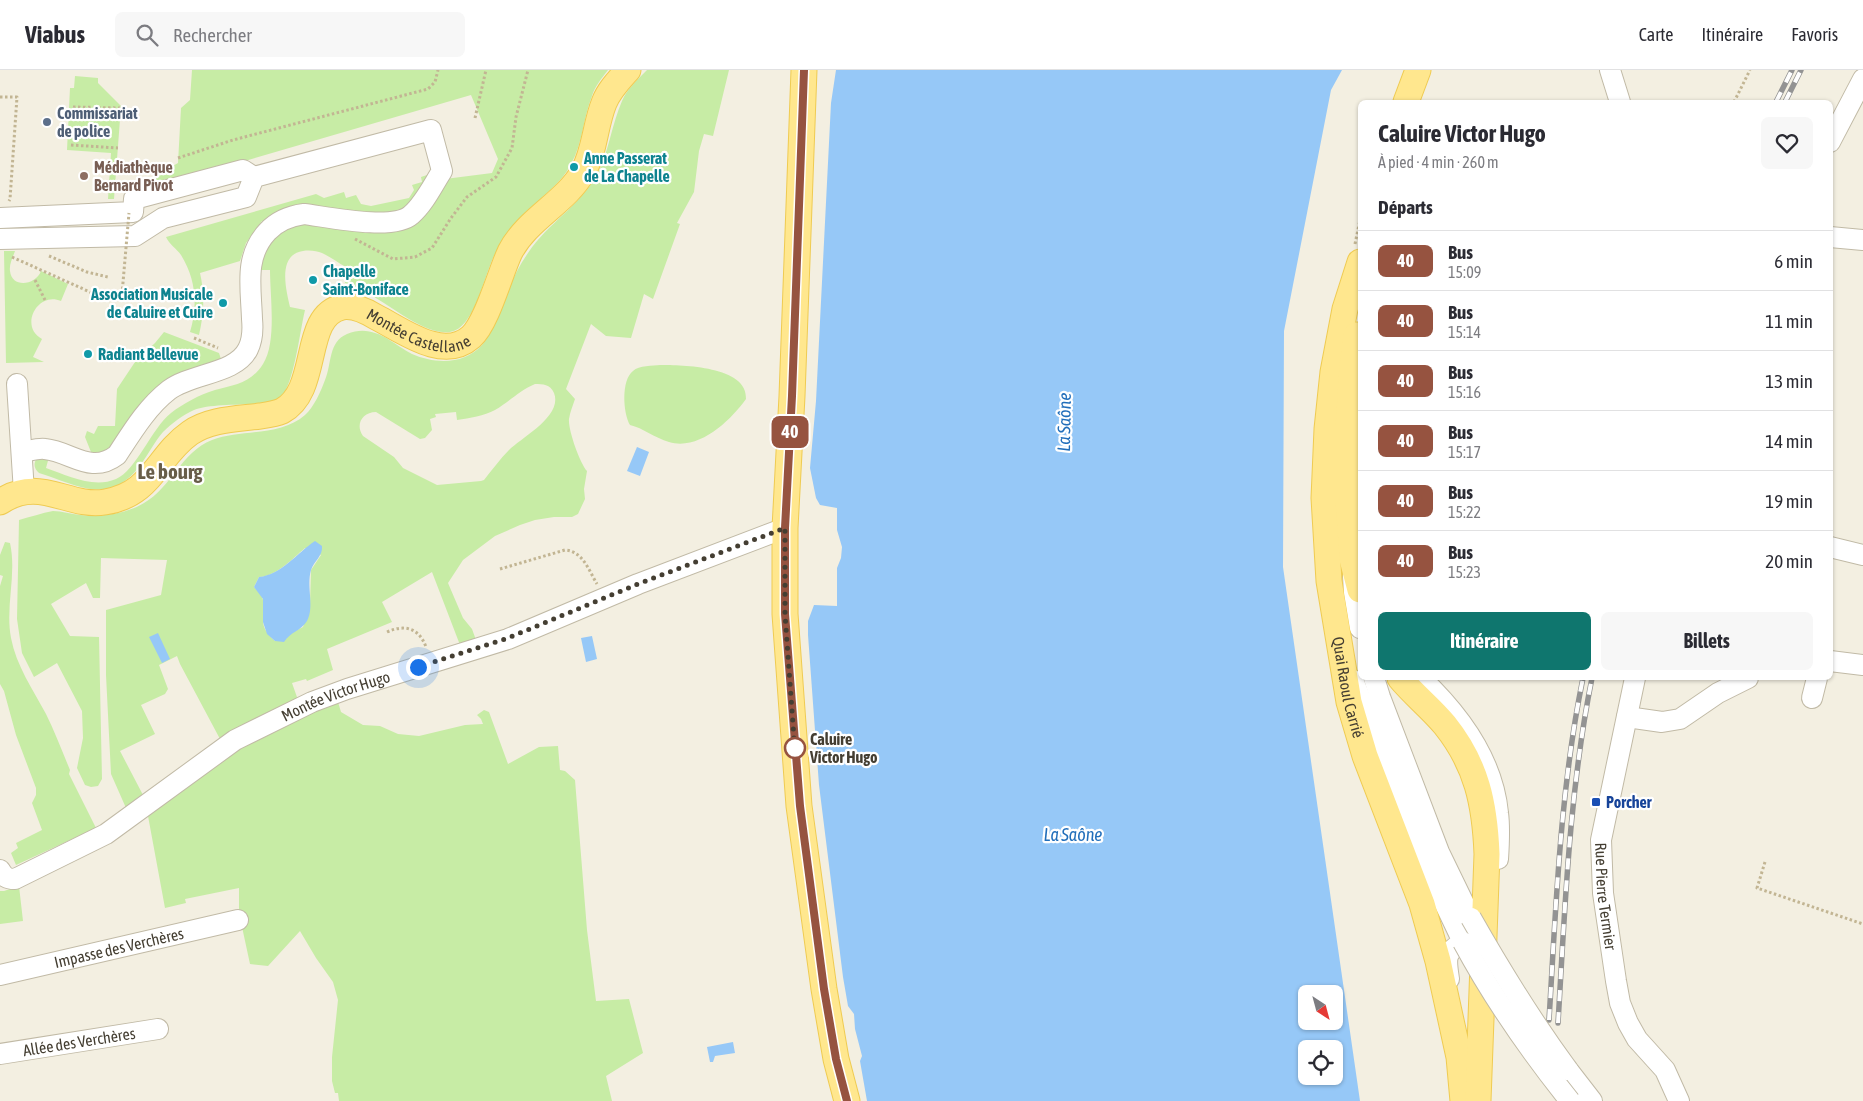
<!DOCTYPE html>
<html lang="fr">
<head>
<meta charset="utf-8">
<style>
	body { margin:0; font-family:"Asap Condensed",sans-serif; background:#f7f7f7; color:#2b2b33; height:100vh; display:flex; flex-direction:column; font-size:19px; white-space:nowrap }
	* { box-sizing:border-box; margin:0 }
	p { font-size:16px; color:#7c7c81 }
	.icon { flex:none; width:28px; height:28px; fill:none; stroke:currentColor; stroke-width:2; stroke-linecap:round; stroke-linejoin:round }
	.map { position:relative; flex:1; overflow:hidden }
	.panel { position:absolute; left:1358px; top:30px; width:475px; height:580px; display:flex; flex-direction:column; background:#fff; border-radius:8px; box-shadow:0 1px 4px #0004 }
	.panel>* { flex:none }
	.badge { padding:0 10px; border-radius:8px; font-size:18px; line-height:32px }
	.needle { width:32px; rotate:144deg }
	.fabs { position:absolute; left:1298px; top:915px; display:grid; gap:10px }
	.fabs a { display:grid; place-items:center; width:45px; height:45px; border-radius:8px; background:#fff; box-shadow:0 1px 4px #0004; font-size:25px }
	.you { position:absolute; width:25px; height:25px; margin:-12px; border:4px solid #fff; border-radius:50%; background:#1a73e8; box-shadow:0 0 0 8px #1a73e833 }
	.map>.badge { position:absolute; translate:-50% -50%; box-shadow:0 0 0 2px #fff }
	h2 { padding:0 20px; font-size:19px; line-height:45px }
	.round { display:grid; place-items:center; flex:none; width:52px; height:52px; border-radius:8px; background:#f7f7f7 }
	.headline { display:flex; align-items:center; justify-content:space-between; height:85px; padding:0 20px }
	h1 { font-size:24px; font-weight:700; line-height:38px }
	.cta { display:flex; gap:10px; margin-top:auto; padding:10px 20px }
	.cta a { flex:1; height:58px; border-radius:8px; background:#0f766e; color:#fff; font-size:20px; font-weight:700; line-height:58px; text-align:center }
	.cta a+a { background:#f7f7f7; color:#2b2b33 }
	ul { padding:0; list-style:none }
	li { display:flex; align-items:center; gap:15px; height:60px; padding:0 20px; border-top:1px solid #e1e1e2 }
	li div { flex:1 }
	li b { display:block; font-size:19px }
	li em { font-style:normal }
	li .badge { min-width:55px; font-weight:700; text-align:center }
	header { display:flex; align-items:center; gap:30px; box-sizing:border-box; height:70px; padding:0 25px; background:#fff; border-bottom:1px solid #e1e1e2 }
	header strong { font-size:24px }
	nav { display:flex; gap:28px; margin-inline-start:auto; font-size:18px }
	.search { width:350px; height:45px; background:#f7f7f7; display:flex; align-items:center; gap:12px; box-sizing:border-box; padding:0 18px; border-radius:8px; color:#7c7c81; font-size:19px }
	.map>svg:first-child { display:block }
	.green { fill:#c7eca5; fill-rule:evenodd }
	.water { fill:#96c8f7; fill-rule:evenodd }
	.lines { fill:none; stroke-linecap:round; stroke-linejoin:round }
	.minor-casing { stroke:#c1baa6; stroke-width:22 }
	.major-casing { stroke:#efcb52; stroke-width:27 }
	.path { stroke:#c2b593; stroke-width:3; stroke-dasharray:2.5 2.5; stroke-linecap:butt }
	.minor { stroke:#fff; stroke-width:20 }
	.major { stroke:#ffe78e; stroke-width:25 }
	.rail-casing { stroke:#939393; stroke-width:5.5 }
	.rail { stroke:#fff; stroke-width:4; stroke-dasharray:11; stroke-linecap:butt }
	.minor-bridge-casing { stroke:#c1baa6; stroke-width:22; stroke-linecap:butt }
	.path-bridge { stroke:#c2b593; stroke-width:3; stroke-dasharray:2.5 2.5; stroke-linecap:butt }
	.minor-bridge { stroke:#fff; stroke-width:20 }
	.line-casing { stroke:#fff; stroke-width:11 }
	.line { stroke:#965340; stroke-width:8 }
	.walk { stroke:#443e32; stroke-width:5; stroke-dasharray:0 9 }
	.service-dot { fill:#5c6f8a; stroke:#fff; stroke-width:2 }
	.culture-dot { fill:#0f9aa8; stroke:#fff; stroke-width:2 }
	.education-dot { fill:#8d6e63; stroke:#fff; stroke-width:2 }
	.stop-dot { fill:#fff; stroke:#965340; stroke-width:2.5 }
	.transit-dot { fill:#1a4fb4; stroke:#fff; stroke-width:2 }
	.labels { text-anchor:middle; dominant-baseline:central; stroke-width:4.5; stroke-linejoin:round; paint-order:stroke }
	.service-label { font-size:16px; font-weight:bold; fill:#4e5e75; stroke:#fff; text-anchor:start }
	.culture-label { font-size:16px; font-weight:bold; fill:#0d838f; stroke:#fff; text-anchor:start }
	.education-label { font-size:16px; font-weight:bold; fill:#785e54; stroke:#fff; text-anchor:start }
	.street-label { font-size:16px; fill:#443e32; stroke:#fff }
	.stop-label { font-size:16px; font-weight:bold; fill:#443e32; stroke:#fff; text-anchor:start }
	.transit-label { font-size:16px; font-weight:bold; fill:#164399; stroke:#fff; text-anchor:start }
	.water-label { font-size:18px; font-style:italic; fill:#216eba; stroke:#fff }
	.district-label { font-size:21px; font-weight:bold; fill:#685d48; stroke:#fff }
</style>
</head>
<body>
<header>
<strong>Viabus</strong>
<div class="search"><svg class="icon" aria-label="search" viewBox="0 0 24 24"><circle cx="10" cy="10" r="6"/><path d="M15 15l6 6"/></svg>Rechercher</div>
<nav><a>Carte</a><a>Itinéraire</a><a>Favoris</a></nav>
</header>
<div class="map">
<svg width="1863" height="1031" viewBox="0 0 1863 1031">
	<rect width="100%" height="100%" fill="#f3efe1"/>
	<!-- green -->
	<g class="green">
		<path d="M192,0H608C602,8 595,16 592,26C583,48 583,73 571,94C561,114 542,126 527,141C514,153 502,170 494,186C484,206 474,259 450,262C419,266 378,222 345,213L346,197C338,193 331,187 322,183C317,181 310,180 303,181C277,185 286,219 290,237L305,240C300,260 294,316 280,328C268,338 215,331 194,340C183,345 172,353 163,362C146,382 138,411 109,418C86,424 61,409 39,403C34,398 33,394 37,388L49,387L46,398C67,405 93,419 116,409C136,401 151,359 171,343C184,333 199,325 215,320C235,315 251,313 263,294C277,272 270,226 270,200H259L266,173L295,152L387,159L445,109L492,103L498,89L471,25L135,123L136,117L178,93L181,38L190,30Z"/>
		<path d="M647,0H729L713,66L704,64L699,81L694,122L677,153L680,154L653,229L644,224L631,268L606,266L591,254L566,319L575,329C573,335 570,342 569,349C568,360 580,393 587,401L584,419L585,429L578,444L572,447H554L535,450L520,455L495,466L463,490L448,513L463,548L472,559L476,570L460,575L432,502L382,532L392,552L327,579L333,600L307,611L306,609L292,613L298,630L220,669L180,594L177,586L159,595L168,619L165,624L141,635L155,664L120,681L143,725L126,738L111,704L106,605V540L161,525L167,490L101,488L100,528H93L86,513L51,534L70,566L99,567L102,709L98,716L91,717L85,715L77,698L83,668L82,641L57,593L34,607L22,583L17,549L19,450C30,447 42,443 53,441C62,441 71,444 80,445C101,447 126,444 144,433C172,417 181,382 212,370C241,359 280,367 305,345C314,337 321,321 325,310C332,294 328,272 347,264C374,253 391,273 412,284C435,294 464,295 482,275C491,265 495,251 500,239C508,220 516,200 528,183C548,153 581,135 598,103C609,80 612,54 622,31C627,19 638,9 647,0ZM535,314C543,314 550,314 554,323C563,346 522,367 509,380C500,389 492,400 484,410L481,411L437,415L403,398L394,387L363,366C355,355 362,342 376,342L420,369L425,368L432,360L430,349L436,347L435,344L456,342L457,350C470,348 484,346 495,340C509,332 520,320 535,314ZM305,478L321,485L311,500L310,534L303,557L275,571C253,552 270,545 262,527C260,523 257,520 254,517L259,507C277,506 292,489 305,478Z"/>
		<polygon points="75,6 98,8 98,13 121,36 114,129 108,129 111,83 67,80 70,18 74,18"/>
		<path d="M436,102L407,142L268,153L262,151L246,173L240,191L200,203C205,225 204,244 199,265L190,262C198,236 196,209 181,185C177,179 169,174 166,167L316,124L324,128L344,122L346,128L356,125L361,134L371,136L409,128L414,120L412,115L422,112L421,107Z"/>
		<path d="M4,181H15C13,187 9,194 10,201C12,219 36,215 41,201L68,214L61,231C37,221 19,257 42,269L33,287L44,292L6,293Z"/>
		<polygon points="164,262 219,283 222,292 186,303 114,378 93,387 85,367 87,361 94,364 98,356 115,356 117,319 135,292 155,273"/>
		<path d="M660,295C682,295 748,296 746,329C730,351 699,381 669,372C655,368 643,358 630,355C623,343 621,310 633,301C639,295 653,296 660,295Z"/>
		<path d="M5,472L10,473C17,505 5,536 11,568C16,595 33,620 46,644C55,662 62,681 70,700L69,704L96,758L16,795L11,783L18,778L16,773L42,760L32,733L36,725V718L16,665L4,621L0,614V516L3,506L0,505V485Z"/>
		<polygon points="338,632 341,642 363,655 380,656 398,664 419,666 465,655 483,654 481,649 477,645 484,640 489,642 508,694 539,677 558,676 560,700 565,701 575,710 587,860 596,931 629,929 643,983 606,1006 612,1031 339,1031 338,1023 335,1023 332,1011 332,987 338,930 333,912 316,888 300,861 268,896 250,894 239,843 239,818 185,829 186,833 165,838 148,746 232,683 280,656"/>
		<polygon points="19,816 23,851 0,854 0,821 4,821"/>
	</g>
	<!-- water -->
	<g class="water">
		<path d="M836,0H1342L1331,20L1284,261L1283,497L1360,1031H867L860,991L862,986L855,959L854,944L848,936L843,907L819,715L808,565V551L814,535L837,536V498L841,488L842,477L837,460V438L820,435L816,428L810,398L816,331L831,33ZM1306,924H1334V951H1306ZM1306,979H1334V1006H1306Z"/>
		<polygon points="637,377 649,382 640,406 627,401"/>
		<path d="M315,471L322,476C323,486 314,491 311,500C306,517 315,536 307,551C301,561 290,562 284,572L275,571L267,564L263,552V529L254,517L259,507C281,505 297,483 315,471Z"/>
		<polygon points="158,563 170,589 162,593 149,567"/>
		<polygon points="592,566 597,589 586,592 581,568"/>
		<polygon points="733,972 735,983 715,986 713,992 710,992 707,977"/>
	</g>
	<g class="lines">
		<!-- minor casing -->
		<g class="minor-casing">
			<g id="minor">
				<polyline points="1610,0 1620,32"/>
				<polyline points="1830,72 1863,9"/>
				<polyline points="0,148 133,142 134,129 243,100 254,107"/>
				<polyline points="1830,167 1863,170"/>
				<path d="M0,169L135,166L163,148L246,127L254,107L431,60L442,101C433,115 424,134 411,145C393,161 328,147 304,144C289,146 277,151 267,162C244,187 251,217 252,249C253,259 253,269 248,279C236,304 192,303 169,320C147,337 132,362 117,385C91,405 72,382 45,379C38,378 29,381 22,382"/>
				<polyline points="17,314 24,422"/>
				<polyline points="1830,477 1863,485"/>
				<polyline points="1353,506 1354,522 1360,558"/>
				<polyline points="1830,591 1863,595"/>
				<polyline points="1374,608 1380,627 1439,782 1471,848"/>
				<path d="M1421,608C1459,644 1493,689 1498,743C1500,758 1499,774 1498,789"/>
				<path id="s1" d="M1635,608L1601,770L1603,823L1616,911L1620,933L1628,953L1637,969L1665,1000L1679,1031"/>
				<path d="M1353,610L1383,683L1421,784L1463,872C1444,883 1446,888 1449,909"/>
				<polyline points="1812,628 1817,608"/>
				<polyline points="1627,647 1662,652 1680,649 1718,623 1748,608"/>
				<path id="s2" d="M0,800C4,807 7,809 15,809L106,764L235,670L312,632L347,619L508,569L638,514L785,458"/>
				<path id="s3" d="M0,905L238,850"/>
				<path id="s4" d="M0,984L158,959"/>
				<polyline points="1568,1000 1592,1031"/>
			</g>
		</g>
		<!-- major casing -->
		<g class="major-casing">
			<g id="major">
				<polyline points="804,0 792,326 785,458 785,544 799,736 824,919 836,989 847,1031"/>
				<polyline points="1406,32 1418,0"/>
				<path id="s5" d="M1360,192L1345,239L1333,302L1327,359L1324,428L1329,511L1349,632L1365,686L1422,834L1438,891L1459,987L1463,1031"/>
				<polyline points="1356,265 1352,296 1348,358 1348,430 1352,489 1360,520"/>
				<path id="s6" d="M0,432C40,405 67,438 105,432C152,425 157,386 190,363C210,349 237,349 260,346C267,345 275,344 282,341C321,320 301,246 342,237C353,235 366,241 376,247C402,260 443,292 471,267C487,253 500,203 510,182C527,149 565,133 583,102C595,81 595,55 604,33C609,20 619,10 628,0"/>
				<path d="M1400,608C1414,625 1431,638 1445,655C1477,695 1485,734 1487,784L1478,1031"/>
			</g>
		</g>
		<!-- path -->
		<g class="path">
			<polyline points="0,27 17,27 10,129 9,131"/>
			<polyline points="1734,32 1750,0"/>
			<polyline points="73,37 121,38"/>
			<polyline points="475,48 486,0"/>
			<polyline points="71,75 118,78"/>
			<polyline points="178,88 233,70 428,19 435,12 438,0"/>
			<polyline points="355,169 393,189 415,187 432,178 451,148 467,127 496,107 512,78 516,47 528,0"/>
			<polyline points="1355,174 1360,150"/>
			<polyline points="49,186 87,202 108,207"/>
			<polyline points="12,187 110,231"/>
			<polyline points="35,210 45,230"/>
			<polyline points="194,268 218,278"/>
			<path d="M500,499L565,480C583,481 589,501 597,514"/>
			<path d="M387,562C405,554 419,558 426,577"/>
			<polyline points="1765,792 1757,818 1863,854"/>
		</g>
		<!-- minor -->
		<use href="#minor" class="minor"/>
		<!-- major -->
		<use href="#major" class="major"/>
		<!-- rail casing -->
		<g class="rail-casing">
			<g id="rail">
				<polyline points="1776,32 1792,0"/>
				<polyline points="1785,32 1801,0"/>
				<path d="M1549,950C1556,836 1560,720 1583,608"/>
				<path d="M1558,953C1565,838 1569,722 1592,608"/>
			</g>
		</g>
		<!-- rail -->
		<use href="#rail" class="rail"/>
		<!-- minor-bridge casing -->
		<g class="minor-bridge-casing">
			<g id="minor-bridge">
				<path d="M1471,848C1501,901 1532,951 1568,1000"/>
				<path d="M1463,872C1493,928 1530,981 1570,1031"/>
			</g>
		</g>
		<!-- path-bridge -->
		<polyline class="path-bridge" points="122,224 129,143"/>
		<!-- minor-bridge -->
		<use href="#minor-bridge" class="minor-bridge"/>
	</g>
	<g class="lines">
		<!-- line casing -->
		<g class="line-casing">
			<polyline id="line" points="804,0 792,326 785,458 785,544 800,736 824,919 836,989 847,1031"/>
		</g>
		<!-- line -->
		<use href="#line" class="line"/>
		<!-- walk -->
		<polyline class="walk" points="418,597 508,568 638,514 785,458 785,544 795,682 795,678"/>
	</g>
	<!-- markers -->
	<circle class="service-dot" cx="47" cy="52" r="5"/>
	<g class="culture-dot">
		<circle cx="574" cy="97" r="5"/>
		<circle cx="313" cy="210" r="5"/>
		<circle cx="223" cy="233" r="5"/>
		<circle cx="88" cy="284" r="5"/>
	</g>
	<circle class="education-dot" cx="84" cy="106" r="5"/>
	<circle class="stop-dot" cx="795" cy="678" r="10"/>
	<rect class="transit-dot" x="1591" y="727" width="10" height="10" rx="2.5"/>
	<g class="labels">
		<!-- service labels -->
		<g class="service-label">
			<text x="57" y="43">Commissariat<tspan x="57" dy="18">de police</tspan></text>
		</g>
		<!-- culture labels -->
		<g class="culture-label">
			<text x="584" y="88">Anne Passerat<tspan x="584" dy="18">de La Chapelle</tspan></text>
			<text x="323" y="201">Chapelle<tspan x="323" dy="18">Saint-Boniface</tspan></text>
			<text x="213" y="224" text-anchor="end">Association Musicale<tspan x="213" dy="18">de Caluire et Cuire</tspan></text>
			<text x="98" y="284">Radiant Bellevue</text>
		</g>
		<!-- education labels -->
		<g class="education-label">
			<text x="94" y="97">Médiathèque<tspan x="94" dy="18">Bernard Pivot</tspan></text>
		</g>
		<!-- street labels -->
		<g class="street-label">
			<text stroke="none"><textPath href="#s6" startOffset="524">Montée Castellane</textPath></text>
			<text stroke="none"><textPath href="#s5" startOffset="431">Quai Raoul Carrié</textPath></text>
			<text stroke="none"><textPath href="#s2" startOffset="390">Montée Victor Hugo</textPath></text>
			<text stroke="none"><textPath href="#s1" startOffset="222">Rue Pierre Termier</textPath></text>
			<text stroke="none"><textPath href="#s3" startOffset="122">Impasse des Verchères</textPath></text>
			<text stroke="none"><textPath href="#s4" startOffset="80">Allée des Verchères</textPath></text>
		</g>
		<!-- stop labels -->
		<g class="stop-label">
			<text x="810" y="669">Caluire<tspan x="810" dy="18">Victor Hugo</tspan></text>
		</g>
		<!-- transit labels -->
		<g class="transit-label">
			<text x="1606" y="732">Porcher</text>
		</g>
		<!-- water labels -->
		<g class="water-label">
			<text transform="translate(1064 352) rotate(-89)">La Saône</text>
			<text x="1073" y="764">La Saône</text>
		</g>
		<!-- district labels -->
		<g class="district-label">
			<text x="170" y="401">Le bourg</text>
		</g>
	</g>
</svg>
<div class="fabs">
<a><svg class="needle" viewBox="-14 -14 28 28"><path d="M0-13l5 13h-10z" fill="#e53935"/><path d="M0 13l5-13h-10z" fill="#7c7c81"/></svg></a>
<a><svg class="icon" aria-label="locate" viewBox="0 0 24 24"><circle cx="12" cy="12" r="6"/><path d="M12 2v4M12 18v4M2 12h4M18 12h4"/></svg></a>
</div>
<div class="you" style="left:418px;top:597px"></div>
<b class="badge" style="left:790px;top:362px;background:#965340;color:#fff">40</b>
<section class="panel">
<div class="headline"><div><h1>Caluire Victor Hugo</h1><p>À pied · 4 min · 260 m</p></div><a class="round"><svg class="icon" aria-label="heart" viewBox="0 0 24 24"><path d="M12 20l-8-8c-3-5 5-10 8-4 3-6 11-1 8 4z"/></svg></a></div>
<h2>Départs</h2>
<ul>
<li><span class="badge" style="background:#965340;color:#fff">40</span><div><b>Bus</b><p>15:09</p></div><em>6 min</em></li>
<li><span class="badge" style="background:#965340;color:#fff">40</span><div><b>Bus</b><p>15:14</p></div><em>11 min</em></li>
<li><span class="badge" style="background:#965340;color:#fff">40</span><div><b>Bus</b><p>15:16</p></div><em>13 min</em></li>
<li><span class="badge" style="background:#965340;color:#fff">40</span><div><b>Bus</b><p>15:17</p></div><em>14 min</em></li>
<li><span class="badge" style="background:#965340;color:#fff">40</span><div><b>Bus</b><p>15:22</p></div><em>19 min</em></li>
<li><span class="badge" style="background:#965340;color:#fff">40</span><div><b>Bus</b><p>15:23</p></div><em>20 min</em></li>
</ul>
<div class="cta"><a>Itinéraire</a><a>Billets</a></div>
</section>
</div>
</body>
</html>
